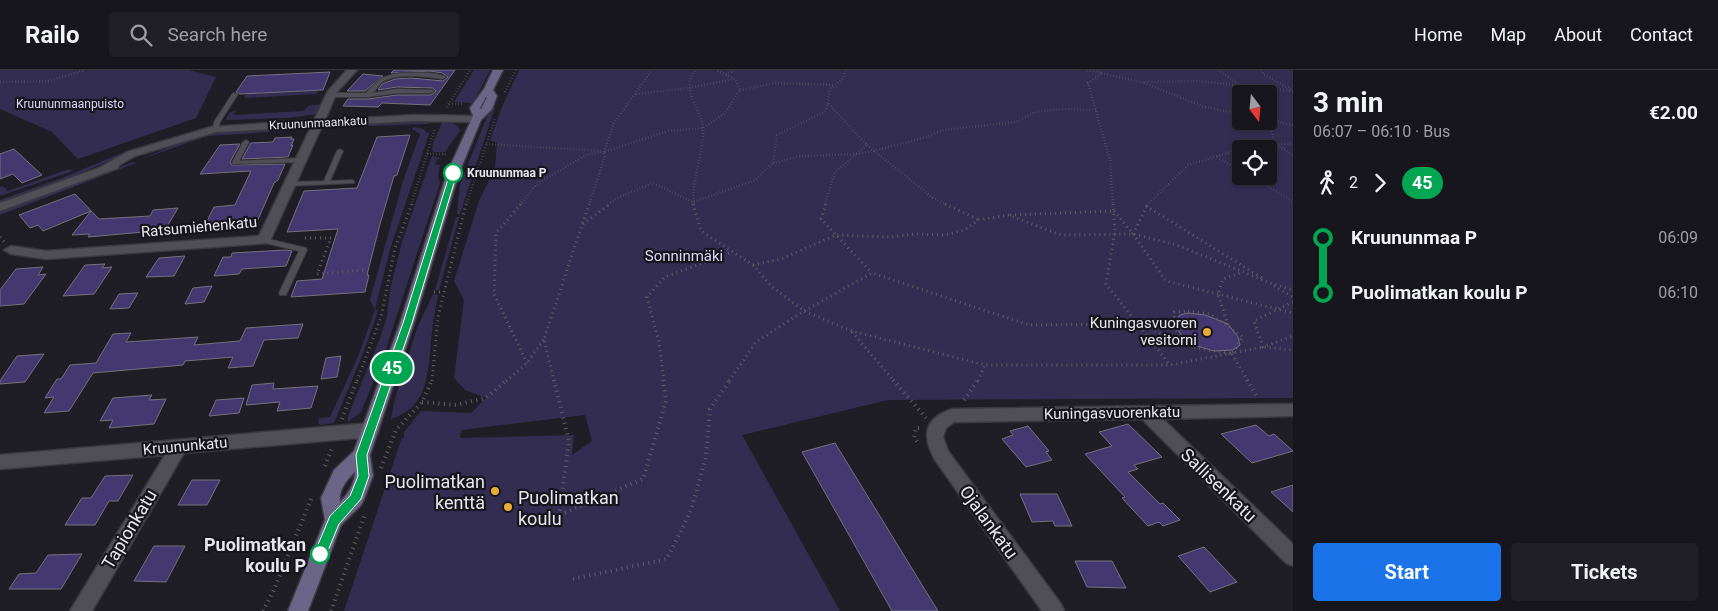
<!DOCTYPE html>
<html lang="en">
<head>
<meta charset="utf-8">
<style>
	body { margin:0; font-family:Roboto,sans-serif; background:#201f25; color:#f1f3f6; height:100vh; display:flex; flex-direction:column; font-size:19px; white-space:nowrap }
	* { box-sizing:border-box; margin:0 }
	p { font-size:16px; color:#9e9fa3 }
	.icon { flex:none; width:28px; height:28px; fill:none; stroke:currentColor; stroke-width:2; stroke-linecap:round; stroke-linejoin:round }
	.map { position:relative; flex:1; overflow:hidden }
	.panel { display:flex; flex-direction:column; background:#17161c; width:425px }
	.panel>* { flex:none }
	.badge { padding:0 10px; border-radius:16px; font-size:18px; line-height:32px }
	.needle { width:32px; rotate:164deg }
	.controls { position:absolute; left:1232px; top:15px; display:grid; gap:10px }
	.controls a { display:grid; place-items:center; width:45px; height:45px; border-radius:5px; background:#17161c; box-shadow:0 1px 4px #0004,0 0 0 1px #36353b; font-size:25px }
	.map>.badge { position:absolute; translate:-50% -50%; box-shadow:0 0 0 2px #fff }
	.legs { display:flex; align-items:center; gap:8px; height:55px; padding:0 20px; font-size:16px }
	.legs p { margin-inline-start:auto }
	.summary { display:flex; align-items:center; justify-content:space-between; height:85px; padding:0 20px }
	h1 { font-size:28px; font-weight:700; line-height:38px }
	.primary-button { display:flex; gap:10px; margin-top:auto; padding:10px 20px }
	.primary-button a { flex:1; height:58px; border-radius:5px; background:#1a73e8; color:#fff; font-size:20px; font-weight:700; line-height:58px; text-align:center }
	.primary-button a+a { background:#201f25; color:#f1f3f6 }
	ul { padding:0 20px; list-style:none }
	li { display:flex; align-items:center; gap:18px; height:55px; font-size:19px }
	li i { display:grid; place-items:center; width:8px; height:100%; margin:0 6px; background:currentColor }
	li i::after { content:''; width:12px; height:12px; margin:-6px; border:4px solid; border-radius:50%; background:#17161c }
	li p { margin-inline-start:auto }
	li:first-child i { background:linear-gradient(#0000 50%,currentColor 0) }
	li:last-child i { background:linear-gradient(currentColor 50%,#0000 0) }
	header { display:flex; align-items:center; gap:30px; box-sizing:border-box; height:70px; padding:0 25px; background:#17161c; border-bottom:1px solid #36353b }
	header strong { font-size:24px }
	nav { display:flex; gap:28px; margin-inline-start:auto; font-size:18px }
	.search { width:350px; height:45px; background:#201f25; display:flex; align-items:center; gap:12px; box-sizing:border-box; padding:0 18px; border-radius:5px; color:#9e9fa3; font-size:19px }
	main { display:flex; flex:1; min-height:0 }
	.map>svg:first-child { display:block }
	.green { fill:#342d52; fill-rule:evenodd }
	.building { fill:#443870; stroke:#73727c }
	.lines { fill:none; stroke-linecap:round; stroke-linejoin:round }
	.lane-casing { stroke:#3a3940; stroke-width:2 }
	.street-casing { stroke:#3a3940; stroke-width:3 }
	.secondary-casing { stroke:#3a3940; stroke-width:3 }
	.path-far2 { stroke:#605f66; stroke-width:2.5; stroke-dasharray:0.5 2.5; stroke-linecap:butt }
	.path-far1 { stroke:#605f66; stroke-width:3; stroke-dasharray:1 4; stroke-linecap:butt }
	.path { stroke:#605f66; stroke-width:4; stroke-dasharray:1 4.5; stroke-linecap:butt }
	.lane { fill:#504f58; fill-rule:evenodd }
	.street { fill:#504f58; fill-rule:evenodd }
	.secondary { fill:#6b6588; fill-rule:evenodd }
	.line-1 { fill:#00a651; stroke:#fff }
	.stop-1-dot { fill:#fff; stroke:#00a651; stroke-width:2.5 }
	.poi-dot { fill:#e6ac36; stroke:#16151d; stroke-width:2 }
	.labels { text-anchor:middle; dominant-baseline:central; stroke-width:4.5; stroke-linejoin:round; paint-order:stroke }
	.far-park-label { font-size:12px; fill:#dbd7fb; stroke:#16151d }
	.far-street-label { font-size:12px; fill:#e7e6ec; stroke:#16151d }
	.far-stop-label { font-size:12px; font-weight:bold; fill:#e7e6ec; stroke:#16151d; text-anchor:start }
	.street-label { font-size:15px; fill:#e7e6ec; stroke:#16151d }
	.park-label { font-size:15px; fill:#dbd7fb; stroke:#16151d }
	.poi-label { font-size:15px; fill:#e7e6ec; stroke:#16151d; text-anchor:end }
	.near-poi-label { font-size:18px; fill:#e7e6ec; stroke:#16151d; text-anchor:end }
	.near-street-label { font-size:18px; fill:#e7e6ec; stroke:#16151d }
	.near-stop-label { font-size:18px; font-weight:bold; fill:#e7e6ec; stroke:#16151d; text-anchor:end }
</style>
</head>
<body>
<header>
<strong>Railo</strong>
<div class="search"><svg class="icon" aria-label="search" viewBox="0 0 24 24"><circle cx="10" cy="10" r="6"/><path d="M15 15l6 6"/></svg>Search here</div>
<nav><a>Home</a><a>Map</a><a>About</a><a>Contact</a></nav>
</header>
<main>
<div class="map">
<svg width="1293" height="541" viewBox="0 0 1293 541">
	<rect width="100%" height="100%" fill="#1f1e26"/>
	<!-- green -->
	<g class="green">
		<polygon points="0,0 189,0 216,7 196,48 78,89 52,62 0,39"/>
		<polygon points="474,0 490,0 473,33 454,32"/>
		<path d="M519,0H1293V328L888,330L742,365L840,541H344L401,370L404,367V362L421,341L471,343L486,328L465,320L454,308L464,230L454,211L479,131L495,98L497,73L490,70L502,37ZM1241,24H1269V51H1241ZM1241,79H1269V106H1241ZM585,345L592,371L572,385L574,365L460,368L461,360Z"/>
		<polygon points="318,20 316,24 244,28 247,23"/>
		<polygon points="322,34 318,44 287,48 226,50 229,43 236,40 234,45 304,41 308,36"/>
		<polygon points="491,37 495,37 460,144 457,144 460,114"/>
		<polygon points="434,51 427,54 340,57 340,55"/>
		<polygon points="443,51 450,52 458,56 460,61 445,82 434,82 432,80 434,70"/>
		<polygon points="294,57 288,61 207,66 142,89 184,71 210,63"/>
		<polygon points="414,57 423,59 429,64 390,179 375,239 378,241 364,281 334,353 320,355 318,352 319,348 330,347 357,289 375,240 370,230 403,111 420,64 412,59"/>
		<polygon points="122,83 125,84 69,108 0,132 0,130 62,108"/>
		<polygon points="432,86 442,89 437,89 435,95 440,95 438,106 440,113 382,291 361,342 348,352 348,346 380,268 387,246 390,220 402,172"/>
		<polygon points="133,92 136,93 0,145 0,141"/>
		<polygon points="69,99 73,101 0,126 0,117 2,116 8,121"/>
		<polygon points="456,147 459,147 439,220 435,220"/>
		<path d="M433,224L438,225C435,240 432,256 431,271C428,304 428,337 391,349L394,332L417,258Z"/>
	</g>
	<!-- building -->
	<g class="building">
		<polygon points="394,0 455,0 430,35 382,33 378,37 343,36 348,29 368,29 397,25 431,25 436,21 433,18 397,17 378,20 382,14 395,9 411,8 443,11 448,7 442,3 430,1 391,3"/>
		<polygon points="330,2 323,20 240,24 236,22 247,6"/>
		<polygon points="363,4 383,6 365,21 347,21"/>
		<polygon points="410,65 397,105 394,106 380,154 367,205 369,205 365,222 291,227 297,211 322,209 338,159 287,162 304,121 357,118 377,67"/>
		<polygon points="292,67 291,69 294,69 291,76 293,75 288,87 242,89 251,73 273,72 275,68"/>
		<polygon points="240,74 230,92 232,95 285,94 278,110 274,113 256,154 203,159 214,137 235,135 251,101 200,104 220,75"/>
		<polygon points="14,79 42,105 22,113 13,104 0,109 0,84"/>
		<polygon points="75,124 99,149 150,146 153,140 178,138 165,160 88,167 90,164 72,165 91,141 43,161 38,155 30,158 19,145"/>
		<polygon points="286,180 292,181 286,196 242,199 239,204 214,206 223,187 231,187 232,183"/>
		<polygon points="185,186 174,206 146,207 159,188"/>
		<polygon points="105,194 102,198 112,197 94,224 63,226 85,195"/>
		<polygon points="43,197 38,205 46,204 24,234 0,236 0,220 16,199"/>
		<polygon points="212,216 204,232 185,234 193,218"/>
		<polygon points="138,223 129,238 110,239 119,224"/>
		<polygon points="1188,243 1205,245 1228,254 1238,267 1240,275 1233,280 1214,281 1197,276 1187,270 1180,263 1176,257 1175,251 1180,245"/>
		<polygon points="303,254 298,268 264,270 253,296 228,298 233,287 185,291 183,295 93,303 69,341 44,343 54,327 45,328 57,309 61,309 70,295 96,293 113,264 131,263 126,272 198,267 194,275 240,271 246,258"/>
		<polygon points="44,284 25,312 0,314 0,311 17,286"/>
		<polygon points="341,286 337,307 321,309 326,288"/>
		<polygon points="274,313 273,319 318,316 311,338 277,341 280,332 246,335 252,315"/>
		<polygon points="152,325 149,330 166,329 154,354 109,358 113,350 100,351 113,328"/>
		<polygon points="244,328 239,343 209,346 216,330"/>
		<polygon points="1128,354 1162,387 1134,395 1138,399 1128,402 1160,434 1163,433 1180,450 1163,456 1159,452 1148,456 1122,428 1125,427 1085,384 1112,376 1099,362"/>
		<polygon points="1256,355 1269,366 1274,364 1293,381 1252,393 1221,364"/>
		<polygon points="1028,356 1049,381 1046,382 1052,390 1026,397 1002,369 1013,365 1010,361"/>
		<polygon points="835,373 938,541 892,541 802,382"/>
		<polygon points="133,405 118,431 109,431 95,455 65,455 82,428 91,428 105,406"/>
		<polygon points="192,410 220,410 207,435 178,435"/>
		<polygon points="1293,415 1293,442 1271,422"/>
		<polygon points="1020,424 1057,424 1072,456 1055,456 1053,451 1032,452"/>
		<polygon points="154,476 185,476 166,512 134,511"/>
		<polygon points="1204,477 1237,512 1210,522 1178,486"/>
		<polygon points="82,484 61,519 9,519 19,504 36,503 48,485"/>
		<polygon points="1075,491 1112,491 1126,518 1087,517"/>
	</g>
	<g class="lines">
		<!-- lane casing -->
		<g class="lane-casing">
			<g id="lane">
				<path d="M401,3C414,3 434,1 446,7L443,9C426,7 395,2 381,13C378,16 376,20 373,23L397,19L433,20L434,21L431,23H397L368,27H331L328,25L331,23H366C379,9 381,6 401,3Z"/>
				<polygon points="233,23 238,24 220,52 218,59 213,60 214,52"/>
				<polygon points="246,70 249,72 239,91 301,88 304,90 301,92 233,94 232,93 243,72"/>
				<polygon points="340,79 343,81 330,111 352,110 354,111 354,113 289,116 286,114 289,112 324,111 337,81"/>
				<polygon points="261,168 264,168 306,178 307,180 286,225 280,225 279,223 299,181 261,172 260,170"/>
			</g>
		</g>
		<!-- street casing -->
		<g class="street-casing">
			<g id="street">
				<polygon points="347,0 357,0 337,22 325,50 415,45 476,46 481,49 476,52 415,51 322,56 269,173 46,189 11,184 4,180 11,176 46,181 259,166 311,57 216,62 135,86 119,95 118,98 0,141 0,133 99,98 127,82 211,57 314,50 328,21"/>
				<path d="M1293,334V346L1163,349L1293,474V496L1286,493L1142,349L954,352L946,358L943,367L948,381L1061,534L1064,541H1042L935,390C922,366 923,349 952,339Z"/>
				<polygon points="371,353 377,355 379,360 377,365 371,367 184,383 92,541 70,541 165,385 0,399 0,385"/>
			</g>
		</g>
		<!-- secondary casing -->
		<g class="secondary-casing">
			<path id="secondary" d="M493,0H503L493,20L497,26L492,39L481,50L459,103L414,253L370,385L373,406L364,429L361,435L341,455L308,541H288L325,450L321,428L334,400L354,381L400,253L447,103L473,46L470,38L484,19ZM486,27H487L481,39L480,38ZM355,402C355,413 348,424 340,432C338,421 347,409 355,402Z"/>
		</g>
		<!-- path-far2 -->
		<g class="path-far2">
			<polyline points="1087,0 1141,12 1200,11 1293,21"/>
			<polyline points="1099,0 1102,3 1088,13 1110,90 1113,135"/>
			<polyline points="1218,0 1241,16 1245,24"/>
			<polyline points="1261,0 1263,4 1292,20"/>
			<polyline points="726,5 734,0"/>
			<polyline points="0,12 49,11 85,0"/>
			<polyline points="1144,13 1202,36 1241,45"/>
			<polyline points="740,20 775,13 833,15"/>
			<polyline points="505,22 516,0"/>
			<polyline points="636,24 689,18 734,9"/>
			<polyline points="449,34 464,34"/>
			<polyline points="447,37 470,0"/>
			<polyline points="1269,50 1293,55"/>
			<polyline points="1266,51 1270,55 1275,74 1293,85"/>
			<polyline points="486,74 601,81"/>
			<polyline points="867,75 933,128 948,135"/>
			<polyline points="1243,79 1275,74 1293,74"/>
			<polyline points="604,82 614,53 652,0"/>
			<polyline points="427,84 445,84 444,86"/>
			<polyline points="1217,87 1241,101"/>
			<polyline points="773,93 800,86 856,84 874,81 926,67 944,60 1016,52 1035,42 1064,39 1096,40"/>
			<polyline points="1250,106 1293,131"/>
			<polyline points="411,135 435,58"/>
			<polyline points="466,135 495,49"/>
			<polyline points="520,135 538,113 588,84 604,82"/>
			<polyline points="589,135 605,86 604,82 668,61 703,58 725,43 740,20 735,9 716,0"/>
			<polyline points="608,135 619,127 653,113 693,132 755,110 773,93 777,65 826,41 830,19 843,8 846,0"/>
			<path d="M694,135C690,114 705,79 703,58C701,39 679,17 696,0"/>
			<polyline points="825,135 835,102 867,75 828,33"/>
			<polyline points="1147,135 1188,95 1241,79"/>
		</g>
		<!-- path-far1 -->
		<g class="path-far1">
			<polyline points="521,134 496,163 494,224 527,293"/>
			<polyline points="693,134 701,161 753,195 771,216 804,241 852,261 985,295 1170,295 1263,277 1293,280"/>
			<polyline points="826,134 821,149 872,203"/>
			<polyline points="945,134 979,150"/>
			<polyline points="1113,134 1115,160 1106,214 1170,295"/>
			<polyline points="1146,136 1262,208"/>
			<polyline points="1114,141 1133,164 1166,211 1293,243"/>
			<polyline points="1010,145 1114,141"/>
			<polyline points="583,154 610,134"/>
			<polyline points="1133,164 1148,134"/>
			<polyline points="0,167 4,172"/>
			<polyline points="305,168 331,168 317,204 364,200"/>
			<polyline points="753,195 781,189 836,165 891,167 915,164 945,165 964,160 979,150 1008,145 1061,165 1133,164 1177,175 1270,213 1293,220"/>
			<polyline points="1274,216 1293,227"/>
			<polyline points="434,222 443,222"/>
			<polyline points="1293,232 1254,251 1263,277 1293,266"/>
			<polygon points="1188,241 1210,244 1243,267 1232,284 1192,277 1175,259 1174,242"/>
			<polyline points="1228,255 1218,224 1223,209 1243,202"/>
			<polyline points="852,262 894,311"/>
			<polyline points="1232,284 1248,311"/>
			<polyline points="357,311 381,247 395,178 412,134"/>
			<polyline points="432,311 438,247 466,134"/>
			<polyline points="506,311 527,293 544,269"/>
			<polyline points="554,311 544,269 589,134"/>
			<polyline points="664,311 659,272 647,227 665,207 732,182"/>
			<polyline points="729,311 756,272 804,241 872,203 1029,255 1138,254 1192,277"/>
			<polyline points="978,311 985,295"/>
		</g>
		<!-- path -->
		<g class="path">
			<polyline points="554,310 569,371 559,446"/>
			<polyline points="893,310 926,348"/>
			<polyline points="1247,310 1257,327"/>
			<polyline points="964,330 978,310"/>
			<polyline points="422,332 456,335 486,328 507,310"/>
			<polyline points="342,349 357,310"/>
			<polyline points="919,358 916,358 914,367 919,374"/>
			<polyline points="325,396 332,378"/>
			<polyline points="381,398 396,360 422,332 432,310"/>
			<polyline points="560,445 643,409 666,331 663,310"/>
			<polyline points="573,509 667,489 691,440 706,387 710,339 730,310"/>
			<polyline points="263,541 273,522 312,427"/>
			<polyline points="331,541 365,444"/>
		</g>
		<!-- lane -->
		<use href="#lane" class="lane"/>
		<!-- street -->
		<use href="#street" class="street"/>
		<!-- secondary -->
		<use href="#secondary" class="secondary"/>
	</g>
	<!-- line-1 -->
	<polygon class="line-1" points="453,101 457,103 412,253 367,385 369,406 361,429 339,454 325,488 320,489 316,488 314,484 330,446 350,426 358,406 356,385 403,253 450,103"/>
	<!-- markers -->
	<g class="stop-1-dot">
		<circle cx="453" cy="103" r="9"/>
		<circle cx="320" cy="484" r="9"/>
	</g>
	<g class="poi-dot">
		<circle cx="1207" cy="262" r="5"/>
		<circle cx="495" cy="421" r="5"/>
		<circle cx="508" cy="437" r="5"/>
	</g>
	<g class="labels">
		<!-- far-park labels -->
		<g class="far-park-label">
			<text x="70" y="34">Kruununmaanpuisto</text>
		</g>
		<!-- far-street labels -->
		<g class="far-street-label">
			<text transform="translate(318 53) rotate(-3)">Kruununmaankatu</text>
		</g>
		<!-- far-stop labels -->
		<g class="far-stop-label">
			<text x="467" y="103">Kruununmaa P</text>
		</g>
		<!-- street labels -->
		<g class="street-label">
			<text transform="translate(199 157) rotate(-5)">Ratsumiehenkatu</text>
			<text transform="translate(1112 343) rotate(-1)">Kuningasvuorenkatu</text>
			<text transform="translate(185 376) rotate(-5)">Kruununkatu</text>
		</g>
		<!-- park labels -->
		<g class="park-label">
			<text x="684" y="186">Sonninmäki</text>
		</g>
		<!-- poi labels -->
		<g class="poi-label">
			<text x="1197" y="253">Kuningasvuoren<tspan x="1197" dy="17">vesitorni</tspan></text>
		</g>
		<!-- near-poi labels -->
		<g class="near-poi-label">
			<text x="485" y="411">Puolimatkan<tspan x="485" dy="21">kenttä</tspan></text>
			<text x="518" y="427" text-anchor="start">Puolimatkan<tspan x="518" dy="21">koulu</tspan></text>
		</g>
		<!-- near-street labels -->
		<g class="near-street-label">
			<text transform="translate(1219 415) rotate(44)">Sallisenkatu</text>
			<text transform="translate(989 452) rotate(54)">Ojalankatu</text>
			<text transform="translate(129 459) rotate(-59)">Tapionkatu</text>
		</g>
		<!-- near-stop labels -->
		<g class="near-stop-label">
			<text x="306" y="474">Puolimatkan<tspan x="306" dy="21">koulu P</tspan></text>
		</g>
	</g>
</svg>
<div class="controls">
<a><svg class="needle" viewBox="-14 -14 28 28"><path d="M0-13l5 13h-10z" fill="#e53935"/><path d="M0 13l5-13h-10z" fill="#9e9fa3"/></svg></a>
<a><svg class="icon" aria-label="locate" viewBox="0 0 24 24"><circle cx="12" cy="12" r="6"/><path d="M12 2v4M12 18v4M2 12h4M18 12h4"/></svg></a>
</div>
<b class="badge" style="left:392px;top:298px;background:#00a651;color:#fff">45</b>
</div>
<section class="panel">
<div class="summary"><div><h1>3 min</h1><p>06:07 – 06:10 · Bus</p></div><b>€2.00</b></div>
<div class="legs"><svg class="icon" aria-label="walk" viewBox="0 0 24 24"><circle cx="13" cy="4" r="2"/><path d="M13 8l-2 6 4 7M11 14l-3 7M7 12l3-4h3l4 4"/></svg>2<svg class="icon" aria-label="forward" viewBox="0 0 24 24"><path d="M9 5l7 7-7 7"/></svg><b class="badge" style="background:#00a651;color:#fff">45</b></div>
<ul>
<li><i style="color:#00a651"></i><b>Kruununmaa P</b><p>06:09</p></li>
<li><i style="color:#00a651"></i><b>Puolimatkan koulu P</b><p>06:10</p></li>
</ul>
<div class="primary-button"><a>Start</a><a>Tickets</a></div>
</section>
</main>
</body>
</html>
